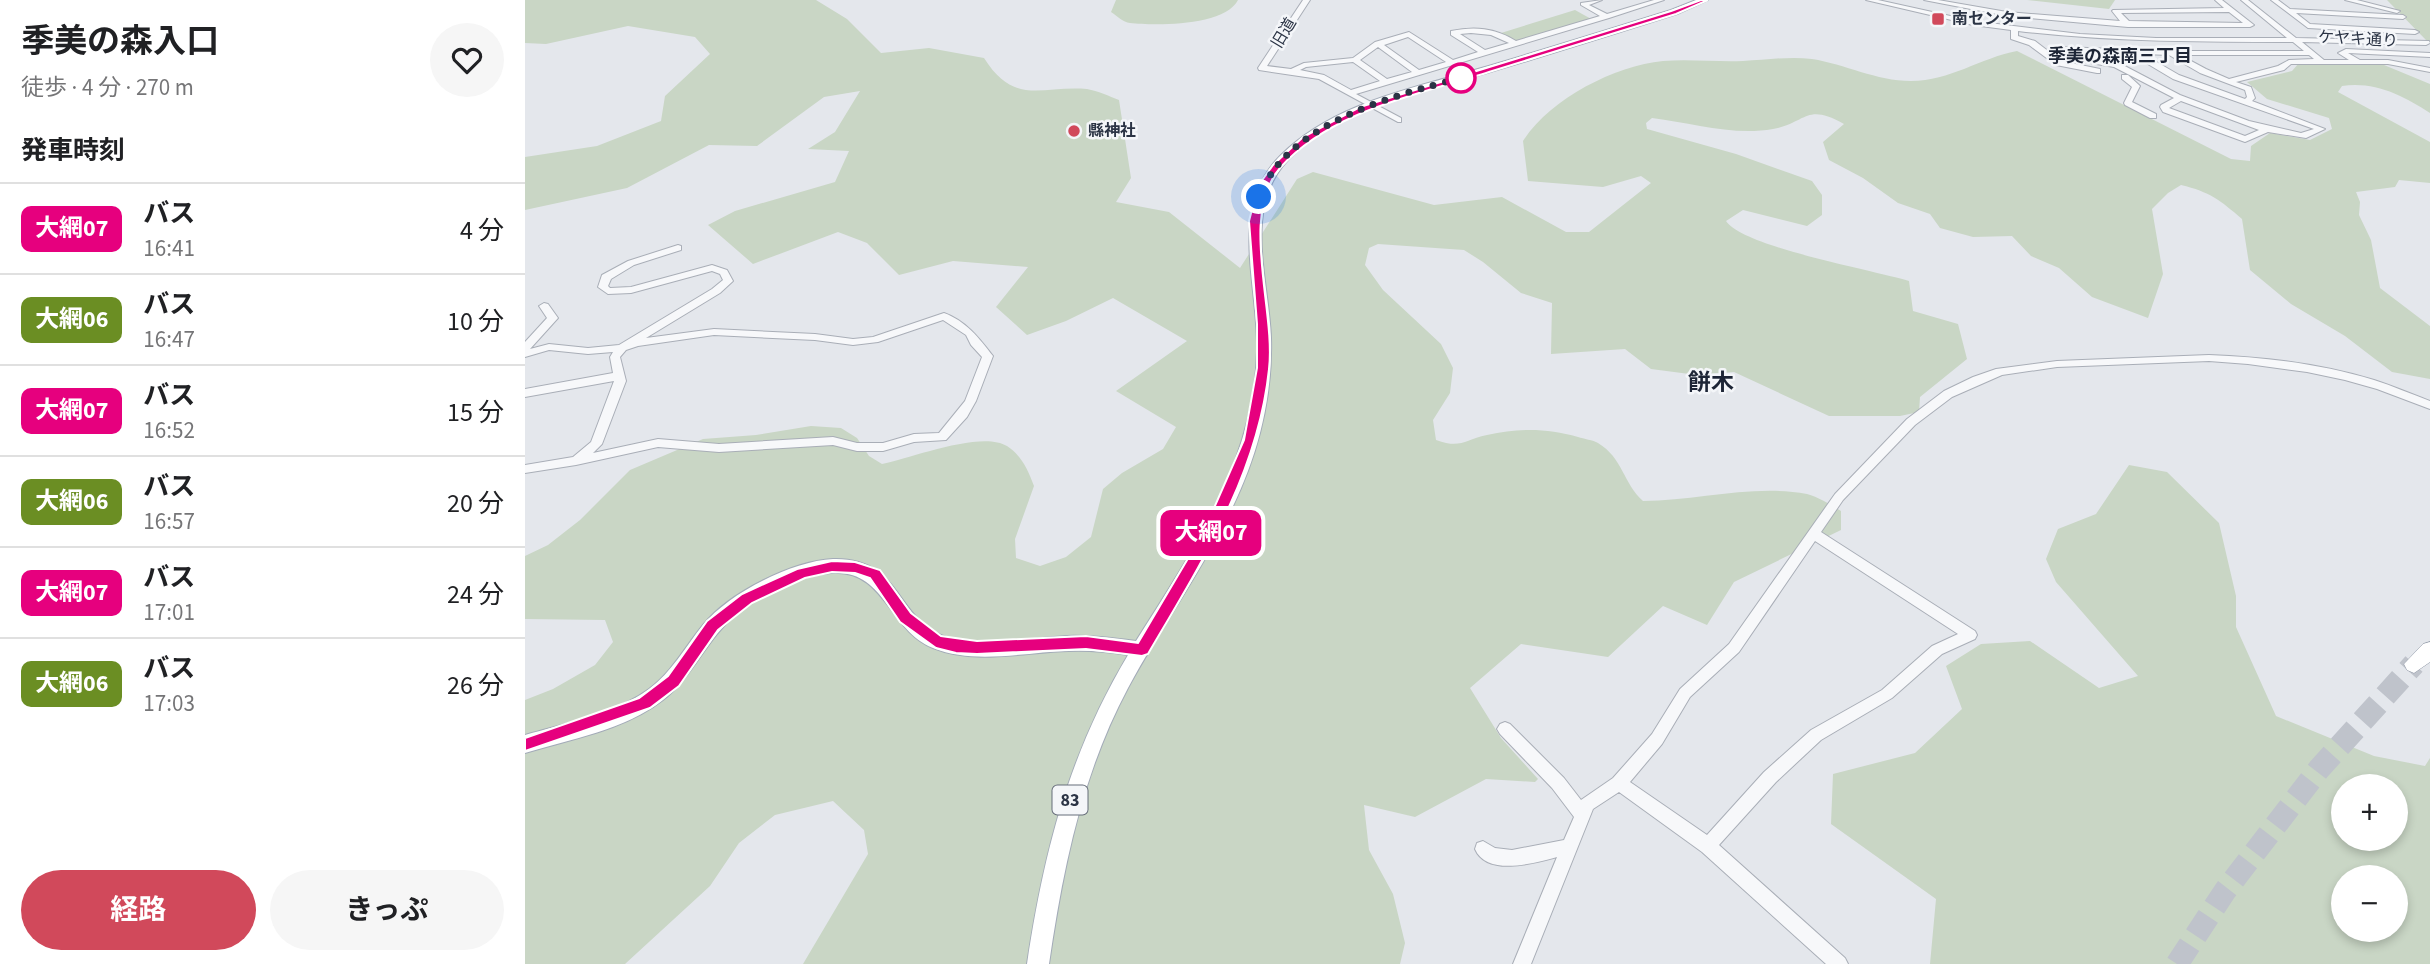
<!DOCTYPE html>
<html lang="ja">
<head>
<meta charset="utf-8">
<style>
	body { margin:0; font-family:"Source Sans 3","Noto Sans JP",sans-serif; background:#f6f6f6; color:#202124; height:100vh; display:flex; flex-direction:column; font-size:26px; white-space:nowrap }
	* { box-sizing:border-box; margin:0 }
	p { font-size:23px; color:#757577 }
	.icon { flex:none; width:38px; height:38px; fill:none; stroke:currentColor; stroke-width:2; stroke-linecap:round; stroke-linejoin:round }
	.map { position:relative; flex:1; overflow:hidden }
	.details { display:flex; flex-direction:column; background:#fff; width:525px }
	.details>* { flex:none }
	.badge { padding:0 14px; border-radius:10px; font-size:24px; line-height:46px }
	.buttons { position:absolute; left:1806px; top:774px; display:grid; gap:14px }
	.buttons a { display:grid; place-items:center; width:77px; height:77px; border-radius:50%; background:#fff; box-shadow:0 4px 10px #0003; font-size:35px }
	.you { position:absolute; width:35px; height:35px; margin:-18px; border:5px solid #fff; border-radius:50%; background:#1a73e8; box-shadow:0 0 0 10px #1a73e833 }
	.map>.badge { position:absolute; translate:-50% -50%; box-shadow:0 0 0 4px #fff }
	h2 { padding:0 21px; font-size:26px; line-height:63px }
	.round { display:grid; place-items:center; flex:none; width:74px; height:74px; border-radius:37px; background:#f6f6f6 }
	.headline { display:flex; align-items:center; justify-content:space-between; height:119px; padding:0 21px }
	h1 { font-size:33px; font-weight:700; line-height:52px }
	.action { display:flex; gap:14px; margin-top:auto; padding:14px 21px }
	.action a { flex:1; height:80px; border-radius:42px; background:#d1495b; color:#fff; font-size:28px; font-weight:700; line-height:80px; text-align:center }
	.action a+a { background:#f6f6f6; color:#202124 }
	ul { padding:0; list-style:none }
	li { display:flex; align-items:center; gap:21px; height:91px; padding:0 21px; border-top:2px solid #e0e0e0 }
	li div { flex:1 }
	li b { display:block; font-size:26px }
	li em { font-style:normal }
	li .badge { min-width:77px; font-weight:700; text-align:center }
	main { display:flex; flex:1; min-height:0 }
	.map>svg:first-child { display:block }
	.green { fill:#c9d6c5; fill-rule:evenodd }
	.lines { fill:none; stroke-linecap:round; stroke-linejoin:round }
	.highway-tunnel { stroke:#bfc3cb; stroke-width:23; stroke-dasharray:23 11; stroke-linecap:butt }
	.minor-casing { stroke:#a9aeb7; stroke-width:2 }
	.major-casing { stroke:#a3abb8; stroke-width:2 }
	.highway-casing { stroke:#8b94a3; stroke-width:1 }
	.minor { fill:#f7f8fa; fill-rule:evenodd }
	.major { fill:#fff; fill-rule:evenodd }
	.highway { fill:#fff; fill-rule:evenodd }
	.line { fill:#e6007e; stroke:#fff; stroke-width:2 }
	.walk { stroke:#2b3445; stroke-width:7; stroke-dasharray:0 12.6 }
	.poi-dot { fill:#d1495b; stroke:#f4f6f9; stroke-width:2.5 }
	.stop-dot { fill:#fff; stroke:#e6007e; stroke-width:3.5 }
	.labels { text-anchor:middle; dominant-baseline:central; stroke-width:5; stroke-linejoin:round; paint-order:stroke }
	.far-poi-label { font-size:16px; font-weight:bold; fill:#2b3445; stroke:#f4f6f9; text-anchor:start }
	.far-street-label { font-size:16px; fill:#2b3445; stroke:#f4f6f9 }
	.far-neighbourhood-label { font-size:18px; font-weight:bold; fill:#1d2536; stroke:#f4f6f9 }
	.shield { fill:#f4f6f9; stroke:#676e7b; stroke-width:2 }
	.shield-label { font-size:18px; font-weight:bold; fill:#2b3445 }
	.quarter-label { font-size:23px; font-weight:bold; fill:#1d2536; stroke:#f4f6f9 }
</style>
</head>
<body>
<main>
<section class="details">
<div class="headline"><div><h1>季美の森入口</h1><p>徒歩 · 4 分 · 270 m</p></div><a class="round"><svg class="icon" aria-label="heart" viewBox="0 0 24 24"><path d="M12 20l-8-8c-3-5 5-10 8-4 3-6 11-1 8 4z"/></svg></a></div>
<h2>発車時刻</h2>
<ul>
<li><span class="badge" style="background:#e6007e;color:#fff">大網07</span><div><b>バス</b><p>16:41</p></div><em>4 分</em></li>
<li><span class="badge" style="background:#6b8e23;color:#fff">大網06</span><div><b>バス</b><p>16:47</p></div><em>10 分</em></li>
<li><span class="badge" style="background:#e6007e;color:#fff">大網07</span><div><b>バス</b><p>16:52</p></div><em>15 分</em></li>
<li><span class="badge" style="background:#6b8e23;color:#fff">大網06</span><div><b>バス</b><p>16:57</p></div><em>20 分</em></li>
<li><span class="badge" style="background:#e6007e;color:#fff">大網07</span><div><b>バス</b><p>17:01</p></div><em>24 分</em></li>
<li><span class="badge" style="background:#6b8e23;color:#fff">大網06</span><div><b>バス</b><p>17:03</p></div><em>26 分</em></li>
</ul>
<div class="action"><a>経路</a><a>きっぷ</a></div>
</section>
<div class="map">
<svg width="1905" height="964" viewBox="0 0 1905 964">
	<rect width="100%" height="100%" fill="#e4e7ec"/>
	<!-- green -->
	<g class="green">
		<path d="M0,0H291L322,19L356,53L404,48L459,58C490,107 517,85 562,89C573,91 584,96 594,100L606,178L591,202L644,212L715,268L772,179L788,172L909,205L977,197L1041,232H1064L1126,183L1116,176L1078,187L1003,181L998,141C1025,99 1089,66 1138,61C1164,59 1191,62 1218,61C1241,60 1264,56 1287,59C1320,64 1351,81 1386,81C1425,81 1455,58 1492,51L1706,159L1725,161L1726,146L1745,133L1785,140L1807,129L1804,118L1742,99L1722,82L1767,71L1774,63L1859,65L1905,84V113C1879,96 1850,81 1817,86L1813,92L1905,142V183L1874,180L1870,187L1831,192L1835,202L1834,215L1846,240L1855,288L1905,326V379L1867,372L1820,336L1766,304L1725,270L1717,219C1695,200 1685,192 1656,185L1643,193L1627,209L1638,274L1623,318L1567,297L1534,268L1506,256L1487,236L1448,237L1415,228L1405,214L1373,203L1338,178L1304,160L1298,142L1319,124C1281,102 1281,123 1248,129C1208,136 1167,123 1127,118L1121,123L1122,129L1211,154L1287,181L1297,195V215L1282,226L1218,210L1201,221C1218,247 1348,270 1384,281L1388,311L1433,324L1442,359L1395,397L1394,412L1375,416H1304L1209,372L1172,375L1126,369L1100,349L1026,354L1027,303L996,293L958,262L939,250L853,244L844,248L840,265L858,290L916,344L928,368L925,393L908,420L911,440C936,449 939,440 962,435C994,428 1022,428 1053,437C1059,439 1068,440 1073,443C1098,458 1098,483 1118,501C1172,501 1228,484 1282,494C1293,497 1306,505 1316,511V530L1209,582L1182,625L1138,606L1083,657L996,644L945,688L976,738L1013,779L1010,782L961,779L890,817L839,805L844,850L868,894L880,943L875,964H278L343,854L339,830L308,801L250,815L214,843L185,886L100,964H0V700L28,689L70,665L88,642L80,620L0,619V556L23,545L55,520L105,470L178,439L231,435L286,426L316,428L332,438L344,456L357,464C386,458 457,430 482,446C497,456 503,470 509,486L490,539L491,558L515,566L541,557L566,537L578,489L597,473L638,449L651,427L591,391L662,341L588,298L541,321L502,335L471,307L503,267L428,261L374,275L342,243L313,232L228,264L183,225L210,211L310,182L324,151L283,149L310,132L335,91L299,97L232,146L184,145L102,188L0,210V157L72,146L136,121L140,96L185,54L170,37L103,26L21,44L0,43Z"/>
		<path d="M591,0H713C700,26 631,26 605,23C598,22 592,16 586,12Z"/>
		<polygon points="1502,0 1590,0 1584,9"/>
		<polygon points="1862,0 1905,0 1905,41 1901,40"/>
		<polygon points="1050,10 1068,20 990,41 976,33"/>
		<path d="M1604,465L1642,472L1694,523L1711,596V627L1751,716L1849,756L1900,766L1905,758V964H1405L1411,899L1306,824L1308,774L1390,753L1437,709L1421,666L1456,644L1505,641L1574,688L1613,676L1531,582L1521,559L1533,529L1571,514ZM1818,786H1871V838H1818ZM1818,877H1871V929H1818Z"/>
	</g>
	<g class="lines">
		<!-- highway-tunnel -->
		<polyline class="highway-tunnel" points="1652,964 1700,891 1794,769 1889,664"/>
		<!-- minor casing -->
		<g class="minor-casing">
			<g id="minor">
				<path d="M778,0H785L742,66L766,69L779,63L828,58L850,42L884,32L928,60L953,52L926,35V31C950,26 970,28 991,41L1075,16L1056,5V3L1077,0L1064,5L1082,14L1129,0H1139L1084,18L831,94L876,118V122H873L794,79L734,70L733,68ZM946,33L966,35L984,43L960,50L935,34ZM883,37L921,62L894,70L859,45ZM853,47L887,72L862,79L835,60ZM828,62L855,81L826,90L799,75L775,70L781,67Z"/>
				<path d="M1341,0H1353L1448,21L1555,34L1631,38H1762L1716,0H1723L1771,38L1904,41L1905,43L1901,45L1777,42L1799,60H1824L1813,53L1821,49L1905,53V57L1823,53L1835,60H1863L1905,68V72L1863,64H1766L1759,70L1711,82L1726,87L1730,98L1727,101L1800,129L1781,138L1743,132L1720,142L1638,112L1635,107L1636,105L1649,98L1589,67L1554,61L1531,49L1535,47L1647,51H1779L1768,42C1676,42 1585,42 1493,31V36L1510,41L1536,61L1575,69V73H1572L1531,65L1504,45L1486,39V30L1448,25ZM1544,52L1606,54L1648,79L1789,129L1776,133L1724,121L1655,95L1594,63L1558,57ZM1618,54L1644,55L1675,73L1720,90L1722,97L1720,99L1654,75ZM1655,55H1784L1789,59L1764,60L1753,66L1704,79L1681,69ZM1656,101L1734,130L1720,136L1644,108Z"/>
				<path d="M1399,0H1413L1482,12L1595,21L1587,11L1588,10L1699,8L1690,0H1697L1729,25L1725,27H1603L1482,16ZM1704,12L1718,23L1604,21L1596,13Z"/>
				<polygon points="1746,0 1753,0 1765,9 1878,15 1881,17 1878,19 1771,13 1785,24 1890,30 1894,32 1890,34 1783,28"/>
				<polygon points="1820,0 1832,0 1875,11 1872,13"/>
				<polygon points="1597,75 1603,75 1615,86 1607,102 1631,114 1631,118 1625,118 1600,105 1599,103 1607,87 1597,79"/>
				<path d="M153,245L156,246V250L109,265L86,279L83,286L85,288L106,287L187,265L202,270L208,281L195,293L121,338L189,329L290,334L328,339L348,337L419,313C441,321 454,338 468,356L451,401L442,417L421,440L389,442L358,451H332L308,445L194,452L133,447L51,465L0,473V465L48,457L66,442L89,381L0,397V389L88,373L85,357L88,352L63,354L24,350L0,357V342L22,318L14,306L19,303L23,304L33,318L5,349L24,344L63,348L94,345L187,289L198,280L195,274L187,271L106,293L83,294L73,287L77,275L103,261ZM418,320L441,335L446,345L457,357L440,401L414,433L389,434L358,443H332L308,437L194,444L133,439L68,453L77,444L101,381L95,357L101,350L113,346L189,335L290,340L328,345L353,342Z"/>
				<path d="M1684,355C1740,357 1796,364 1849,380C1868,386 1886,394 1905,401V409L1852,389L1820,380L1782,372L1723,364L1684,361L1532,367L1477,375L1427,397L1390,425L1318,500L1296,532L1450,631L1452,635L1450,639L1417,654L1367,698L1296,740L1251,782L1194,845L1320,958L1323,964H1301L1177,852L1094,792L1068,809L1006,964H988L1032,857C1010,863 962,877 950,849L952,843L958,841L970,848L987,850L1039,840L1049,817L1027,788L975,734L972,729L975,724L980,722L985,724L1039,778L1056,800L1088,778L1127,734L1155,689L1204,644L1310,494L1382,419L1419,391L1448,377L1471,369L1532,361ZM1290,541L1433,634L1407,646L1357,690L1286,730L1239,772L1182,835L1105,782L1137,744L1165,697L1214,652Z"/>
			</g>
		</g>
		<!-- major casing -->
		<g class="major-casing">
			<path id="major" d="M1171,0H1183L1152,14C1089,34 1026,54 962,73C894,93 816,107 764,159C717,207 744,279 746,338C747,370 743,402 735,433C711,527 647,606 603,688C557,774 538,868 524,964H502C519,851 544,754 603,655C583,652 564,650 544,651C500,652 450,665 408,648C363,630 361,569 306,573C266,576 217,603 192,634C174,656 161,682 138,700C100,730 46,739 0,753V735C41,723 88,715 124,689C147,672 160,647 178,625C204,593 267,561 308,559C377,557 370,620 421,637C458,649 504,638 542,636C565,635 588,638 611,641C667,552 729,462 732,352C734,286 702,208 756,155C809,103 886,89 953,69C1018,50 1082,30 1146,10Z"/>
		</g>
		<!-- highway casing -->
		<g class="highway-casing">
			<polygon id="highway" points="1905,642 1905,662 1889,673 1882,670 1879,664 1898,644"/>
		</g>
		<!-- minor -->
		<use href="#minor" class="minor"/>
		<!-- major -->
		<use href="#major" class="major"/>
		<!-- highway -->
		<use href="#highway" class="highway"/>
	</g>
	<!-- line -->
	<path class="line" d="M1176,0H1183L1151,14C1089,33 1027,53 964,72C893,95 807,110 755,168C714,215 751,311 744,369C733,475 675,565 623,654L617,656L561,649L452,654L431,653L411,648L375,622L345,578L330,573L307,572L280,578L227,603L193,630L154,686L125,708L0,751V738L114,698L143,676L182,621L217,594L272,569L307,561L330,562L355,570L386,613L416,636L452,641L561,636L613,643L678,533L719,440L732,368V324L724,221L733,186L748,165L778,137L835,107L1146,11Z"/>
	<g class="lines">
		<!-- walk -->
		<path class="walk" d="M734,197C762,123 867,96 936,78"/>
	</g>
	<!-- markers -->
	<g class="poi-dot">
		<rect x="1406" y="12" width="14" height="14" rx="3.5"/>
		<circle cx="549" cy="131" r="7"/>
	</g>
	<circle class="stop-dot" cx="936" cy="78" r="14"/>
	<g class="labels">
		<!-- far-poi labels -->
		<g class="far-poi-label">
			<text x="1427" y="19">南センター</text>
			<text x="563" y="131">縣神社</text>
		</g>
		<!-- far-street labels -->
		<g class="far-street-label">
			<text transform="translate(759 33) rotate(-59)">旧道</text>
			<text transform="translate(1833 39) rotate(3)">ケヤキ通り</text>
		</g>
		<!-- far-neighbourhood labels -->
		<g class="far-neighbourhood-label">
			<text x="1595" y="56">季美の森南三丁目</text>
		</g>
		<!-- shield labels -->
		<rect class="shield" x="527.5" y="785.5" width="35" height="29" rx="5"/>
		<g class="shield-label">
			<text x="545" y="800">83</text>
		</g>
		<!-- quarter labels -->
		<g class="quarter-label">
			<text x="1186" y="382">餅木</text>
		</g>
	</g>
</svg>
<div class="buttons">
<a>+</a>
<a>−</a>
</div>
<div class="you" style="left:734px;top:197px"></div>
<b class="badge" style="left:686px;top:533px;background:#e6007e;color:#fff">大網07</b>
</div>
</main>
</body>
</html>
